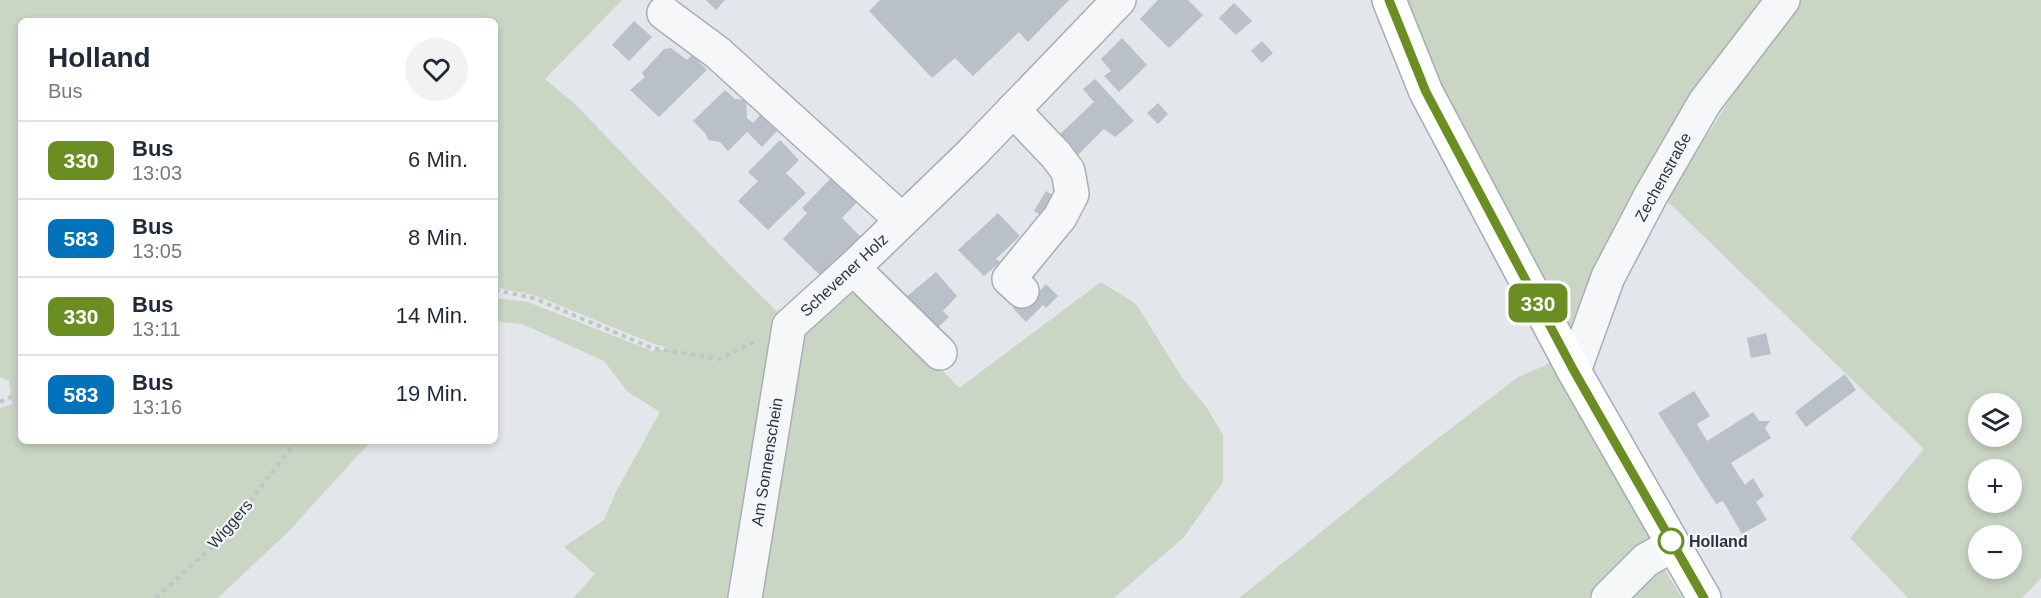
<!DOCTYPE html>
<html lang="de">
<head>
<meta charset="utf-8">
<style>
	body { margin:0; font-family:Arial,sans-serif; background:#f2f2f3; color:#1f2937; height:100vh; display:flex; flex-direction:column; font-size:22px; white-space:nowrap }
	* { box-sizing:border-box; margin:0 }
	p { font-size:20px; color:#747a83 }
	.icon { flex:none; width:33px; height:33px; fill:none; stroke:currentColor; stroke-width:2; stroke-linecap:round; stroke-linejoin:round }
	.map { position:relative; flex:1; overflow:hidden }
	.details { position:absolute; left:18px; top:18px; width:480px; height:426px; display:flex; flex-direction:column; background:#fff; border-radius:9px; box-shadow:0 3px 9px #0003 }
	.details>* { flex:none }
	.badge { padding:0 12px; border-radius:9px; font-size:21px; line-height:39px }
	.tools { position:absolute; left:1968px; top:393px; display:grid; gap:12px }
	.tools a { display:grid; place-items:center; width:54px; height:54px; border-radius:50%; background:#fff; box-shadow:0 3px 9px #0003; font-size:30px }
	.map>.badge { position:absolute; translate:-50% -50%; box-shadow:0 0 0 3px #fff }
	.round { display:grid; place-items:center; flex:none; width:63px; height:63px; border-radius:32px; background:#f2f2f3 }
	.summary { display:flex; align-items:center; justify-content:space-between; height:102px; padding:0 30px }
	h1 { font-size:28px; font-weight:600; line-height:45px }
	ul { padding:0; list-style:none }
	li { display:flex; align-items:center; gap:18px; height:78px; padding:0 30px; border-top:2px solid #e0e1e3 }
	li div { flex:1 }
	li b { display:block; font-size:22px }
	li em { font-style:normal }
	li .badge { min-width:66px; font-weight:700; text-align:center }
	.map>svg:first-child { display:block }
	.green { fill:#c9d6c4; fill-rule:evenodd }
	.building { fill:#bac0c9 }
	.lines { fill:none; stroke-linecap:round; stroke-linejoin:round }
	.minor-casing { stroke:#a8aeb6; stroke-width:36 }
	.major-casing { stroke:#a2acb8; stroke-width:36 }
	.path { stroke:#c1c5ca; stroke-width:4; stroke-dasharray:4.5 4.5; stroke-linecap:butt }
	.minor { stroke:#f6f7f9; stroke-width:33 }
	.major { stroke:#fff; stroke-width:33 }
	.line-casing { stroke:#fff; stroke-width:14 }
	.line { stroke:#6b8e23; stroke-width:9 }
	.stop-dot { fill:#fff; stroke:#6b8e23; stroke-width:3 }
	.labels { text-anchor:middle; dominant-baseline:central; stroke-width:4.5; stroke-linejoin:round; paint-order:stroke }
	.street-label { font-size:16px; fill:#2a3544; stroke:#f3f5f8 }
	.stop-label { font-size:16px; font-weight:bold; fill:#2a3544; stroke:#f3f5f8; text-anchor:start }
</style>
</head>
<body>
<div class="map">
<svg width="2041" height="598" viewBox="0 0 2041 598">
	<rect width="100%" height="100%" fill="#e3e7eb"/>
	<!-- green -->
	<g class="green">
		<polygon points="0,0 622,0 545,79 574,103 731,266 787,321 736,598 573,598 595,574 564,547 604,520 616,492 660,412 628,392 604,361 522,324 495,321 495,298 528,302 652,351 671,349 654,344 534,295 495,287 495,21 21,21 21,441 371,441 288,532 218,598 0,598 0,408 12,404 9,381 0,377"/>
		<path d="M1401,0H2041V578L2022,598H1908L1850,538L1924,449L1666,200L1753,63L1723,57L1573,339L1448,112ZM1978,404H2012V436H1978ZM1978,470H2012V502H1978ZM1978,536H2012V568H1978Z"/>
		<polygon points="851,275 959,388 1101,282 1136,304 1183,379 1207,408 1223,435 1223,482 1184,537 1114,598 751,598 796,327"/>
		<polygon points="1557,360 1657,544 1600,598 1239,598 1428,446 1518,377"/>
		<polygon points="1658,559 1682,598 1614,598"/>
	</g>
	<!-- building -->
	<g class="building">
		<polygon points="706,0 725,0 716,10"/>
		<polygon points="880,0 1069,0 1028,42 1019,32 973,76 955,58 932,78 869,11"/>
		<polygon points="1158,0 1188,0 1203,15 1169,48 1140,19"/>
		<polygon points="1234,3 1252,21 1236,35 1219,18"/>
		<polygon points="634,21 652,37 629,61 612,45"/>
		<polygon points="1122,38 1147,65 1119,92 1104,76 1111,71 1101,59"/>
		<polygon points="1262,41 1273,53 1262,63 1251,51"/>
		<polygon points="671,48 687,60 692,55 707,70 659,117 630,90 645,77 642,73 664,49"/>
		<polygon points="1095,79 1134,121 1115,137 1104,129 1077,156 1059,135 1094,102 1083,89"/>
		<polygon points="725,90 735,99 746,100 747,118 753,123 760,115 777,131 762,147 747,132 728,151 720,142 708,140 706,134 693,121"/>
		<polygon points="1158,103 1168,114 1158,124 1147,113"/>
		<polygon points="780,140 799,160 786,173 806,193 768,230 738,201 758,181 748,172"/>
		<polygon points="835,174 861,198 842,218 866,242 827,282 783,239 807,213 802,208"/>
		<polygon points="1046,191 1059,199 1047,219 1034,211"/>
		<polygon points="998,213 1020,236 996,259 1000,262 984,276 958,250"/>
		<polygon points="936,272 957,296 943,311 949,317 935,330 906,297"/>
		<polygon points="1046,284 1058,296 1046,308 1043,305 1026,322 1013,308 1030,291 1035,296"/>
		<polygon points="1766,333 1771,354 1751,358 1747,338"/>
		<polygon points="1845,374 1856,390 1806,427 1795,412"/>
		<polygon points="1694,391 1710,416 1697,424 1707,441 1753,412 1759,421 1770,421 1765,428 1771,438 1731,463 1745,485 1753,478 1764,496 1756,502 1767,520 1742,534 1723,501 1716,504 1658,413"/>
	</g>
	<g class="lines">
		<!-- minor casing -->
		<g class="minor-casing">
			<g id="minor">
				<polyline points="664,13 718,53 902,220"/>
				<polyline points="1013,110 1056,155 1068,171 1072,194 1060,217 1009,279 1022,291"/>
				<polyline points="853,268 940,353"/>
				<polyline points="1574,371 1608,277 1651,195 1705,102 1783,0"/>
				<polyline points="745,598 789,326 853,268 972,153 1119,0"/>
				<polyline points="1608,598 1646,560 1673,545"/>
			</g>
		</g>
		<!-- major casing -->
		<g class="major-casing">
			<polyline id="major" points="1389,0 1426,92 1574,371 1704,598"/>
		</g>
		<!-- path -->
		<g class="path">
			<polyline points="495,290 533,298 652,348 719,359 758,340"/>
			<polyline points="0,402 15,395 21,395"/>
			<polyline points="156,598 223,537 296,441"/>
		</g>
		<!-- minor -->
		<use href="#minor" class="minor"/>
		<!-- major -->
		<use href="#major" class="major"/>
	</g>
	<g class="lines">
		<!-- line casing -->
		<g class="line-casing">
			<polyline id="line" points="1389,0 1426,92 1574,371 1704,598"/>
		</g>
		<!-- line -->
		<use href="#line" class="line"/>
	</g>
	<!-- markers -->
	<circle class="stop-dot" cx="1671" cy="541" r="12"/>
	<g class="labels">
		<!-- street labels -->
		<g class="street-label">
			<text transform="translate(1663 177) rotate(-61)">Zechenstraße</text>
			<text transform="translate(844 275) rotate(-43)">Schevener Holz</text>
			<text transform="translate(767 462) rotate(-81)">Am Sonnenschein</text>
			<text transform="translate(230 524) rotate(-49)">Wiggers</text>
		</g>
		<!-- stop labels -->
		<g class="stop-label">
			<text x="1689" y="541">Holland</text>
		</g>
	</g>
</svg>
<div class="tools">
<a><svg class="icon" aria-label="layers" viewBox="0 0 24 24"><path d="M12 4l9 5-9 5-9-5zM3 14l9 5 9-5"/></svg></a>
<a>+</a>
<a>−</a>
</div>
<b class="badge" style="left:1538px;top:303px;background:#6b8e23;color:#fff">330</b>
<section class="details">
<div class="summary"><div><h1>Holland</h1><p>Bus</p></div><a class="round"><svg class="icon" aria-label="heart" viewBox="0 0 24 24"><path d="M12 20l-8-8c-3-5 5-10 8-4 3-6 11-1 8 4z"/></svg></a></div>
<ul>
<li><span class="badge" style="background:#6b8e23;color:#fff">330</span><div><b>Bus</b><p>13:03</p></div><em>6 Min.</em></li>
<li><span class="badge" style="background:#0072bc;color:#fff">583</span><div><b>Bus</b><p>13:05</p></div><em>8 Min.</em></li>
<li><span class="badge" style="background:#6b8e23;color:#fff">330</span><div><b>Bus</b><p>13:11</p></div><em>14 Min.</em></li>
<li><span class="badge" style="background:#0072bc;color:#fff">583</span><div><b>Bus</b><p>13:16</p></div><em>19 Min.</em></li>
</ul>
</section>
</div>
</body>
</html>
